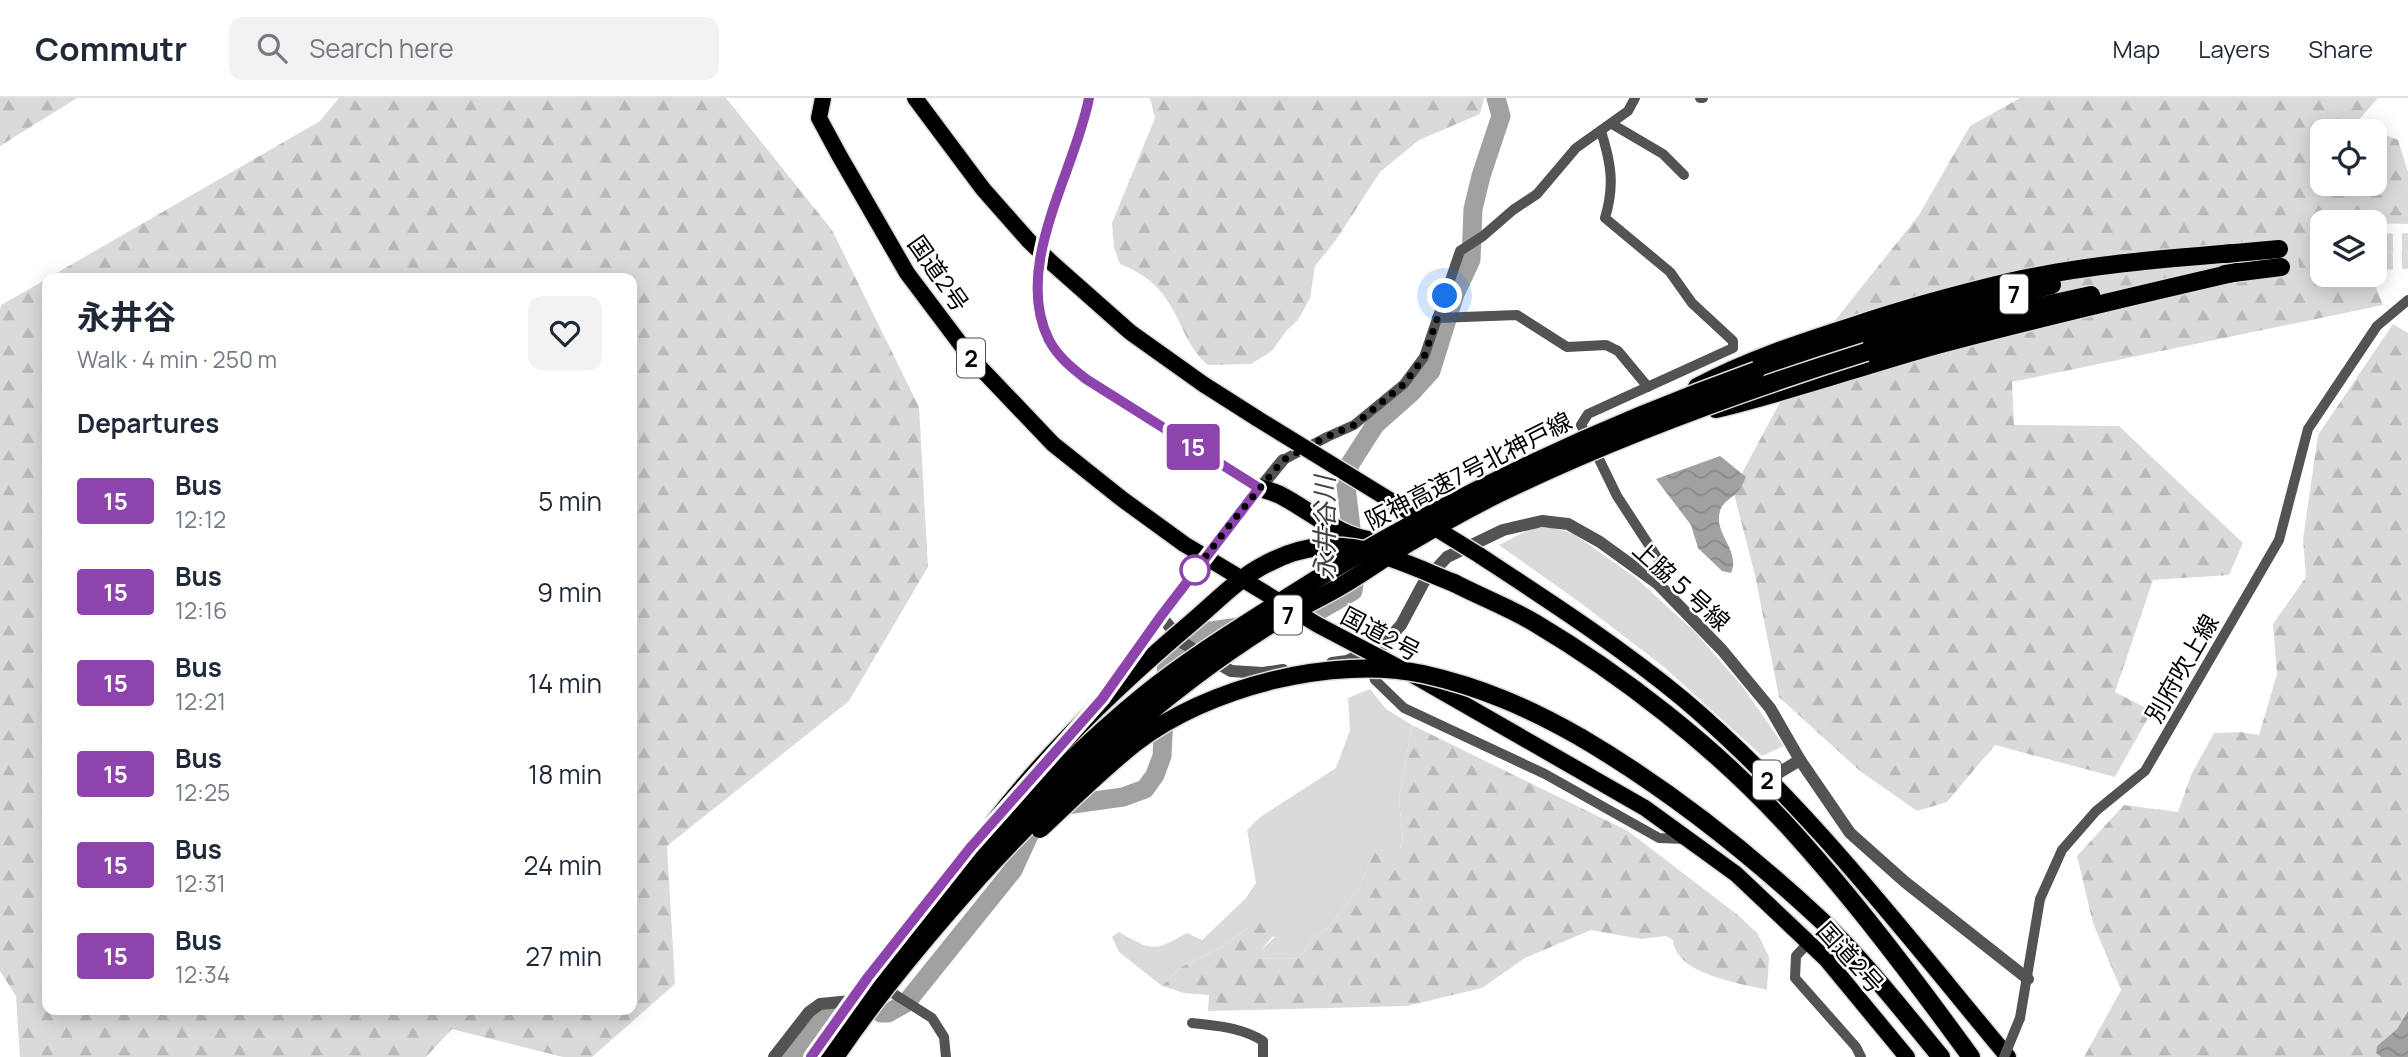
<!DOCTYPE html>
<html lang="en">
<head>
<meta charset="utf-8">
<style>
	body { margin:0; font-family:Manrope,"Noto Sans JP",sans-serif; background:#f2f2f3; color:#1f2937; height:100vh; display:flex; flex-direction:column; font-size:26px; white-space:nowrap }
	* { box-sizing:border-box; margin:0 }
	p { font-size:23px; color:#747a83 }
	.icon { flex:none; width:38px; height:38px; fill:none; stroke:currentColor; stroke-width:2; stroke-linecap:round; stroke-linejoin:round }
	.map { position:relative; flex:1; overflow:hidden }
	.side { position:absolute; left:42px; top:175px; width:595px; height:742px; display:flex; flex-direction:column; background:#fff; border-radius:14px; box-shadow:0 4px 18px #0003 }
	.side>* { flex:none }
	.badge { padding:0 14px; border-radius:5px; font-size:24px; line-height:46px }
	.controls { position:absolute; left:2310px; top:21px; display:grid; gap:14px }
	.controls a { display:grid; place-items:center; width:77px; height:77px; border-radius:14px; background:#fff; box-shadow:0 4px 18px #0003; font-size:35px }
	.you { position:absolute; width:35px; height:35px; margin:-18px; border:5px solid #fff; border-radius:50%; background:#1a73e8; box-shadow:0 0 0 10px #1a73e833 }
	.map>.badge { position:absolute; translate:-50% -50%; box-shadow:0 0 0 4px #fff }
	h2 { padding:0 35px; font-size:26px; line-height:63px }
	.round { display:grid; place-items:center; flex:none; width:74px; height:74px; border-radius:14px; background:#f2f2f3 }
	.headline { display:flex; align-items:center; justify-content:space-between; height:119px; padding:0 35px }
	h1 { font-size:33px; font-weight:700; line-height:52px }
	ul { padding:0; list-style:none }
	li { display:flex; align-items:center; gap:21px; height:91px; padding:0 35px }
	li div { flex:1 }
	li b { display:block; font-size:26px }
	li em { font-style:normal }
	li .badge { min-width:77px; font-weight:700; text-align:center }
	header { display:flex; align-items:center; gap:42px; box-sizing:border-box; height:98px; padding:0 35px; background:#fff; border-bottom:2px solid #e0e1e3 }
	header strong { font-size:33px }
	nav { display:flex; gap:38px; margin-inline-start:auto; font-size:24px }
	.search { width:490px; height:63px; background:#f2f2f3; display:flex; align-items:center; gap:18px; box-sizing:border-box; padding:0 24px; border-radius:14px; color:#747a83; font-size:26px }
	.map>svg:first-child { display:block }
	.green { fill:#dadada }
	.forest { fill:url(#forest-firs); fill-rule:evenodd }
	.water { fill:url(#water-waves) }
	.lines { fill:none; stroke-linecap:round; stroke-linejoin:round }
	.river { stroke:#a1a1a1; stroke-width:19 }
	.motorway-tunnel { stroke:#d9d9d9; stroke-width:18; stroke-dasharray:18 9; stroke-linecap:butt }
	.trunk-casing { stroke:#dbdbdb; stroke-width:19 }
	.motorway-casing { stroke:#dbdbdb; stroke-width:21 }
	.minor { stroke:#535353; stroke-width:10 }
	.tertiary { stroke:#535353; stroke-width:12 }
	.trunk { stroke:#000; stroke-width:16 }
	.motorway { stroke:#000; stroke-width:18 }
	.trunk-bridge-casing { stroke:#dbdbdb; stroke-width:19; stroke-linecap:butt }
	.motorway-bridge-casing { stroke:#dbdbdb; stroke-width:21; stroke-linecap:butt }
	.minor-bridge { stroke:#535353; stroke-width:10 }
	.trunk-bridge { stroke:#000; stroke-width:16 }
	.motorway-bridge { stroke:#000; stroke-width:18 }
	.line-casing { stroke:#fff; stroke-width:16 }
	.line { stroke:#8e44ad; stroke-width:10 }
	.walk { stroke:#000; stroke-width:7; stroke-dasharray:0 12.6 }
	.stop-dot { fill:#fff; stroke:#8e44ad; stroke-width:3.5 }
	.labels { text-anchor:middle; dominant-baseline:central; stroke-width:5; stroke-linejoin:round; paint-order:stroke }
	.shield { fill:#fff; stroke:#4c4c4c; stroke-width:2 }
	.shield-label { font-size:23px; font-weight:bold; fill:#000 }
	.street-label { font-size:24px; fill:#000; stroke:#fff }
	.water-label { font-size:26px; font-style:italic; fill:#424242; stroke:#fff }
</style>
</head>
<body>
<header>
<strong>Commutr</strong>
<div class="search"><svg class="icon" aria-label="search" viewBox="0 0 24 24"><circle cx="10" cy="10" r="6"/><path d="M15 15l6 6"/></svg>Search here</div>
<nav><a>Map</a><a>Layers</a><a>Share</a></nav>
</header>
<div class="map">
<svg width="2408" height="959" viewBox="0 0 2408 959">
	<defs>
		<pattern id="forest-firs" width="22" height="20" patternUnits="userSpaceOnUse" patternTransform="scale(1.75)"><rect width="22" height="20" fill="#dadada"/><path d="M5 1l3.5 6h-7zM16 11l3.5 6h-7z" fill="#b9b9b9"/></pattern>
		<pattern id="water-waves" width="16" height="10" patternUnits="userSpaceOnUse" patternTransform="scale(1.75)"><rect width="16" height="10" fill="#a1a1a1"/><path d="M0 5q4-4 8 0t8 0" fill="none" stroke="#898989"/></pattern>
	</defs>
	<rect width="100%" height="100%" fill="#fff"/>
	<!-- green -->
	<g class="green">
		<polygon points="1532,430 1555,430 1574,436 1636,480 1695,534 1742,588 1784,648 1762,658 1664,569 1582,506 1499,447"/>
		<path d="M1370,591L1386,611L1412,627L1399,701L1403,743L1399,751L1375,752L1359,790L1328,830L1313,839L1300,860L1256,861L1259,854L1275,839L1248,830L1221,849L1181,869L1162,888L1119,854L1112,839L1119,834C1153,853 1153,854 1187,835L1202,842L1246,800L1256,785L1247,732L1259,720L1336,670L1350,632L1348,600Z"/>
	</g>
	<!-- forest -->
	<g class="forest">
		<polygon points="0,0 77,0 0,48"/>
		<polygon points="339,0 726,0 832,132 919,309 928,469 849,603 667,748 675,886 592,959 563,959 452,931 426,959 20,959 16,898 0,873 0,212 1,207 47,181 47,912 632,912 632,180 48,180 320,23"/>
		<path d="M1150,0H1484L1480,16L1419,42L1380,74L1336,142L1315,168L1310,200L1298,222L1286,233L1272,253L1251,266L1208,267C1187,250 1182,224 1167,202C1155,184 1140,174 1120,166L1114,150L1112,125L1155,20Z"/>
		<path d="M2020,0H2378L2356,25L2398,42L2408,74V126L2322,124V177H2371L2383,207L2012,284L2014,327L2119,328L2243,445L2229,477L2153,482L2115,594L2152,613L2115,679L1995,647L1947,704L1917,713L1860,673L1779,599L1755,477L1733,392L1801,265L1919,117L1970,28ZM2322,33H2375V86H2322Z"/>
		<polygon points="2393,226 2408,235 2408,913 2397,931 2377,948 2376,955 2381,959 2084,959 2121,892 2093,825 2077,758 2124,707 2178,714 2191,677 2214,635 2241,634 2259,637 2277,576 2273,526 2306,479 2303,441 2318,337"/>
		<path d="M1412,627L1628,733L1739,818L1758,836L1769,859L1767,892C1740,885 1676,877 1673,842L1666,838L1641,841L1591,832L1525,860L1482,890L1407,908L1208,913L1209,897L1184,895L1162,888L1181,869L1221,849L1248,830L1271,819L1279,818L1284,825C1276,837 1261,849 1256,861L1300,860L1313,839L1328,830L1359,790L1375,752L1400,750L1403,743L1399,701Z"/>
	</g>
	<!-- water -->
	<g class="water">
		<path d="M1720,358L1746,379C1744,383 1742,389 1738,393C1733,400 1722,404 1720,413C1713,436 1741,452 1731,475L1722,473L1698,450L1691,427L1656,381Z"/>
		<polygon points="2408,913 2408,959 2381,959 2376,955 2377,948 2397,931"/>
	</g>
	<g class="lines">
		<!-- river -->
		<g class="river">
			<polyline points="1289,520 1315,515 1353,493 1356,472 1346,388 1350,366 1375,327 1410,296 1431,273 1455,196 1471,162 1473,111 1481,78 1501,18 1496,0"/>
			<polyline points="881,915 888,915 906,905 1013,772 1030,735 1059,708 1123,699 1145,691 1155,677 1162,658 1167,557 1191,536 1245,528"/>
			<polyline points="791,959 822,916 833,916"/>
		</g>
		<!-- motorway-tunnel -->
		<g class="motorway-tunnel">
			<polyline points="2375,145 2408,144"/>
			<polyline points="2279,151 2322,148"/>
			<polyline points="2375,163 2408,162"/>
			<polyline points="2281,169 2322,166"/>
		</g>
		<!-- trunk casing -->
		<g class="trunk-casing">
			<g id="trunk">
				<polyline points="823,0 819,20 839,57 907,175 971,260 1053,346 1122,401 1184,446"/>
				<polyline points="915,0 983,91 1029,143"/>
				<polyline points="1052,165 1130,234 1203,286 1258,321"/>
				<path d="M1479,457C1549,503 1619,548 1683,601C1805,704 1906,837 2008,959"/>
				<polyline points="1413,577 1645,710 1736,776 1826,861 1907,959"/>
			</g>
		</g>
		<!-- motorway casing -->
		<g class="motorway-casing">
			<g id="motorway">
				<polyline points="2224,156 2279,151"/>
				<polyline points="2225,176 2281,169"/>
				<polyline points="1866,254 1995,218 2091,197"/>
				<polyline points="1756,273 1928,219 2052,187"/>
				<path d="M1697,289C1746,263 1797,246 1850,229C1903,211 1958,196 2013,183C2086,167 2160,161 2234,155"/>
				<path d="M1716,311C1787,294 1856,270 1926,250C2029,222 2133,198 2237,174"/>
				<path d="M1259,390C1266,392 1274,394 1280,397C1312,413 1352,451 1389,441"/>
				<path d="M1454,485C1481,499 1510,510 1535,525C1624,578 1712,647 1783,723C1851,797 1912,878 1971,959"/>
				<path d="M1580,639C1667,690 1748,754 1822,823C1865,864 1903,913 1941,959"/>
			</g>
		</g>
		<!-- minor -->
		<g class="minor">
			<polyline points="1700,0 1703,0"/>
			<polyline points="1612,26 1663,56 1684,77"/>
			<polyline points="1437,220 1517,217 1567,249 1606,247 1618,253 1648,289"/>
			<path d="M1589,342L1581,327L1588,316L1733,250V243L1692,205L1670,174L1605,120C1615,87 1611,65 1601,33"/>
			<polyline points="1596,355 1617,398 1660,464 1662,476 1655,484"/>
			<polyline points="1283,362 1327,339 1354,327 1404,286 1424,259 1460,153 1483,138 1513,112 1537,96 1576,50 1628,13 1635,0"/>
			<polyline points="1365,555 1375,582 1404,610 1545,676 1659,740 1685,741"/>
			<polyline points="1809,844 1796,858 1795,880 1856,949 1861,959"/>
			<polyline points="883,889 932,920 944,939 946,959"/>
			<polyline points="2020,920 2040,801 2062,752 2096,713 2145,673 2279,442 2308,331 2377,228 2408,202"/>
			<path d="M1192,925C1217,928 1241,929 1263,943V959"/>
		</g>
		<!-- tertiary -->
		<g class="tertiary">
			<path d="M1089,0C1075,75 1012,168 1049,242C1058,259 1072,270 1085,281L1259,390"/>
			<polyline points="1161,518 1183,545 1231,573 1263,575 1283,572"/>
			<polyline points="1332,565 1347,563 1383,547 1401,527 1424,484 1447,459 1503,432 1542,423 1568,426 1600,444 1658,486 1722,552 1770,610 1800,662 1850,735 1905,784 2028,881"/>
			<polyline points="1109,591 1232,424 1283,362"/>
			<polyline points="1767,682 1800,662"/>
			<polyline points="943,784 997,720"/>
			<polyline points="774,959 809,914 820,906 851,903"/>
		</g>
		<!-- trunk -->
		<use href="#trunk" class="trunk"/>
		<!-- motorway -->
		<use href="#motorway" class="motorway"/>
		<!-- trunk-bridge casing -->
		<g class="trunk-bridge-casing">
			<g id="trunk-bridge">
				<polyline points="1029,143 1052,165"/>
				<polyline points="1258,321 1479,457"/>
				<polyline points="1184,446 1318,527 1400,570"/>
			</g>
		</g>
		<!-- motorway-bridge casing -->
		<g class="motorway-bridge-casing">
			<g id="motorway-bridge">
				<path d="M993,726C1050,651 1120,585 1191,525C1215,505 1238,480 1266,466C1283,457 1303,450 1322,449C1368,445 1413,469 1454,485"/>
				<path d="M1040,731C1071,702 1102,671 1135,645C1208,589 1332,557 1423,576C1481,589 1529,610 1580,639"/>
				<path d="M815,959C865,887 921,820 980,755C1031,700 1084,646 1143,598C1186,563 1233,534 1280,504C1430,408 1589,333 1756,273"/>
				<path d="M835,959C878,895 928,836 979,779C1066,684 1159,597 1268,528C1292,513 1317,502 1341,488C1365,474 1388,457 1412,443C1441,426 1471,409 1502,394C1619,337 1742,293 1866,254"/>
			</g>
		</g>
		<!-- minor-bridge -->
		<polyline class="minor-bridge" points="2004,959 2020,920"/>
		<!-- trunk-bridge -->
		<use href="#trunk-bridge" class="trunk-bridge"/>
		<!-- motorway-bridge -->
		<use href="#motorway-bridge" class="motorway-bridge"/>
	</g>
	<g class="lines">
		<!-- line casing -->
		<g class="line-casing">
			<path id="line" d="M811,959L868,879L970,750L1102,601L1161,518L1259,390L1086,281C1072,270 1058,259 1049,242C1012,168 1075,74 1089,0"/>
		</g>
		<!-- line -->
		<use href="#line" class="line"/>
		<!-- walk -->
		<polyline class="walk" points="1195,472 1189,480 1232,424 1283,362 1326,339 1354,327 1404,286 1424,259 1445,198"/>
	</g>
	<!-- markers -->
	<circle class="stop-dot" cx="1195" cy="472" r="14"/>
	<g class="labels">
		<!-- shield labels -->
		<g class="shield">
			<rect x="2000" y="176.5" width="28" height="39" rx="5"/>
			<rect x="957" y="240.5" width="28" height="39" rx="5"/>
			<rect x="1274" y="497.5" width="28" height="39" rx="5"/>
			<rect x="1753" y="662.5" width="28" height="39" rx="5"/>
		</g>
		<g class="shield-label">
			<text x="2014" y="196">7</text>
			<text x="971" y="260">2</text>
			<text x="1288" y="517">7</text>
			<text x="1767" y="682">2</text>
		</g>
		<!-- street labels -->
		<g class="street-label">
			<text transform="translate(939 175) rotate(55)">国道2号</text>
			<text transform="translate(1468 372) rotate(-27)">阪神高速7号北神戸線</text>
			<text transform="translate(1682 487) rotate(42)">上脇５号線</text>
			<text transform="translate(1381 535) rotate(28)">国道2号</text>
			<text transform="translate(2181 570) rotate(-60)">別府吹上線</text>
			<text transform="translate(1851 859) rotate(48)">国道2号</text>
		</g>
		<!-- water labels -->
		<g class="water-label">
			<text transform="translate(1324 430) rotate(-90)">永井谷川</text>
		</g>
	</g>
</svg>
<div class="controls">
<a><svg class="icon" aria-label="locate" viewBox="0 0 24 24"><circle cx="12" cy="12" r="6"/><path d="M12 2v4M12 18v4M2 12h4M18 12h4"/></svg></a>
<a><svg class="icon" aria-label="layers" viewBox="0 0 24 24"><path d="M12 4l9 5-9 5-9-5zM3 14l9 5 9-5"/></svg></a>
</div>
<div class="you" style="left:1445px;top:198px"></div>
<b class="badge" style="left:1193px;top:349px;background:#8e44ad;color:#fff">15</b>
<section class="side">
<div class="headline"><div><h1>永井谷</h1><p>Walk · 4 min · 250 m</p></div><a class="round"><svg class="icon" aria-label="heart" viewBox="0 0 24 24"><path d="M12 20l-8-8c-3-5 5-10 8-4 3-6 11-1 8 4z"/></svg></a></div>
<h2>Departures</h2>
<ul>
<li><span class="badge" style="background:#8e44ad;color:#fff">15</span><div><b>Bus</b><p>12:12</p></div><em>5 min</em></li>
<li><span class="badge" style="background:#8e44ad;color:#fff">15</span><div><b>Bus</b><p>12:16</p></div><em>9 min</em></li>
<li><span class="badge" style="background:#8e44ad;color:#fff">15</span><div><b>Bus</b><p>12:21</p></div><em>14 min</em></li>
<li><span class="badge" style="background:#8e44ad;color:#fff">15</span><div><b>Bus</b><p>12:25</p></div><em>18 min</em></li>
<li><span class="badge" style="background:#8e44ad;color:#fff">15</span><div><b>Bus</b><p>12:31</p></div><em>24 min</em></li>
<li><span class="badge" style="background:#8e44ad;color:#fff">15</span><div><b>Bus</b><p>12:34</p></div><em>27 min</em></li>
</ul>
</section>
</div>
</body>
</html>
